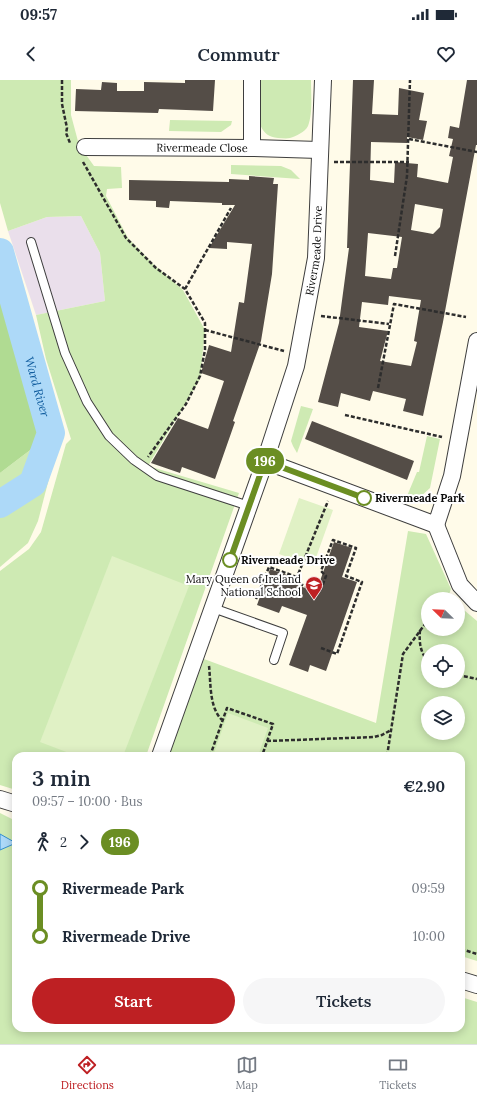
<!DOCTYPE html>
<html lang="en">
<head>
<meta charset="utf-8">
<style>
	body { margin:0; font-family:Lora,serif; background:#f6f6f7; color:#1f2937; height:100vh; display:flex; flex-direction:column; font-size:15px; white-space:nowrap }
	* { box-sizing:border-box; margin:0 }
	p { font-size:13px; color:#747a83 }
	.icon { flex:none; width:22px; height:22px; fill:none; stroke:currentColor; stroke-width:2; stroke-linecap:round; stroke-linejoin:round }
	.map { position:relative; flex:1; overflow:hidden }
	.panel { position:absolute; left:12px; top:672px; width:453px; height:280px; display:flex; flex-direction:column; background:#fff; border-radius:12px; box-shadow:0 2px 10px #0003 }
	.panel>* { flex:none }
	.badge { padding:0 8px; border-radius:13px; font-size:14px; line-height:26px }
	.needle { width:26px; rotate:293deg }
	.fabs { position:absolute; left:421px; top:512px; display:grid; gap:8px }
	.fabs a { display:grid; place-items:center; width:44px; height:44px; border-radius:50%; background:#fff; box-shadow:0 2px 10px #0003; font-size:20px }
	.map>.badge { position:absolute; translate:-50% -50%; box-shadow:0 0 0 2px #fff }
	.legs { display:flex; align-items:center; gap:6px; height:44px; padding:0 20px; font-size:13px }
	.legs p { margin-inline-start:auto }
	.head { display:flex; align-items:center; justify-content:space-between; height:68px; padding:0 20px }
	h1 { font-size:22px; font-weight:600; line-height:30px }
	.cta { display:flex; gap:8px; margin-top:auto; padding:8px 20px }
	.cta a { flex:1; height:46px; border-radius:24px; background:#be2023; color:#fff; font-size:16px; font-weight:600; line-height:46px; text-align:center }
	.cta a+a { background:#f6f6f7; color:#1f2937 }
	ul { padding:0 20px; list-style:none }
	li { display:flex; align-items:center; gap:14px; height:48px; font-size:15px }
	li i { display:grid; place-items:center; width:6px; height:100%; margin:0 5px; background:currentColor }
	li i::after { content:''; width:10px; height:10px; margin:-5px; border:3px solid; border-radius:50%; background:#fff }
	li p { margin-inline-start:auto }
	li:first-child i { background:linear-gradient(#0000 50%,currentColor 0) }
	li:last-child i { background:linear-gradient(currentColor 50%,#0000 0) }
	.status { display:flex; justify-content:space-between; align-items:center; height:28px; padding:0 20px; background:#fff; direction:ltr }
	.status svg { height:11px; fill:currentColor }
	header { display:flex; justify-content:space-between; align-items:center; height:52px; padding:0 20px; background:#fff; font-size:18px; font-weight:600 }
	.dock { display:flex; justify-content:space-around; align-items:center; height:56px; border-top:1px solid #e0e1e3; background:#fff; font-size:11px; color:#747a83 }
	.dock a { display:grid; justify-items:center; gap:2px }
	.dock .on { color:#be2023 }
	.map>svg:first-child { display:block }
	.industrial { fill:#eadfeb }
	.green { fill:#ceeab3; fill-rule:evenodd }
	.forest { fill:#b0db92 }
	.pitch { fill:#e0f1c5 }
	.water { fill:#add9f8; stroke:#328dd0 }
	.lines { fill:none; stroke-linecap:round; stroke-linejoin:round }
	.river { stroke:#add9f8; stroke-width:28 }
	.building { fill:#544d47; fill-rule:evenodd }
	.lane-casing { stroke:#3e3e3e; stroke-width:10 }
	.street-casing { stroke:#3e3e3e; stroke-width:18 }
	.path { stroke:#2d2d2d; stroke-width:2.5; stroke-dasharray:4 2; stroke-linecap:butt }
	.lane { stroke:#fff; stroke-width:8 }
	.street { stroke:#fff; stroke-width:16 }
	.line-1-casing { stroke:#fff; stroke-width:9 }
	.line-1 { stroke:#6b8e23; stroke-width:6 }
	.stop-1-dot { fill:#fff; stroke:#6b8e23; stroke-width:2 }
	.labels { text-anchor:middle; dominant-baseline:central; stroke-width:4; stroke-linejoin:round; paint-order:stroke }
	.street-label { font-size:11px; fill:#0b0b0b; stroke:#fff }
	.stop-label { font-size:11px; font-weight:bold; fill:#0b0b0b; stroke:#fff; text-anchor:start }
	.poi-label { font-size:11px; fill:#0b0b0b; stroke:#fff; text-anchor:end }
	.water-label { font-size:12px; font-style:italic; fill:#125e9f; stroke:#fff }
</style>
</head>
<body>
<div class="status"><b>09:57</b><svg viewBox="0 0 49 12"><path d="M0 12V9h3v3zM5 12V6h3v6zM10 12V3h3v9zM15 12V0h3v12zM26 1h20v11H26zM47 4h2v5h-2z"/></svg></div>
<header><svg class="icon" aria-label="back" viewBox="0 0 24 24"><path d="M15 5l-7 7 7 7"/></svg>Commutr<svg class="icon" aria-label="heart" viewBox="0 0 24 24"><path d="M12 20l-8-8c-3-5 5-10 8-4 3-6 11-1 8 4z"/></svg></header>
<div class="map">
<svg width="477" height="964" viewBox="0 0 477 964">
	<rect width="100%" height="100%" fill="#fffbe9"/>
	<!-- industrial -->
	<polygon class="industrial" points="81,136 100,173 105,221 36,235 8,151 47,137"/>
	<!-- green -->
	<g class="green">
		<polygon points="0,0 71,0 71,35 79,65 94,86 121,87 122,108 107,109 106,116 128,158 153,184 183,210 205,250 200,299 148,386 239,413 146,676 16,676 16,710 0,705 0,491 29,469 41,452 66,364 71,359 46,279 36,235 105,221 100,173 81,136 47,137 8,151 0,123"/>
		<path d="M258,0H311C311,14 313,33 308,46C305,52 296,56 290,58C286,59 282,58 278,58C251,56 258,18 258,0Z"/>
		<polygon points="170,40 232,41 231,45 221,52 169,51"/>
		<polygon points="231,85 281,86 291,90 300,99 231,94"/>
		<polygon points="301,326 313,329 297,373 293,366 291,361"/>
		<polygon points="427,356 440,359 430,408 420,417 407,416 417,392 419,392"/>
		<polygon points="46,358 58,364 38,441 28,463 0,487 0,393"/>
		<path d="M408,451L426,454L451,509L448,517L450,519H428V549H458V525L477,541V881L461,876V676H168L204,579L376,643ZM428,571H458V601H428ZM428,623H458V653H428Z"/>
		<polygon points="0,733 16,741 16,948 461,948 461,917 477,922 477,964 0,964"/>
	</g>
	<!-- forest -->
	<polygon class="forest" points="0,186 46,347 46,358 0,393"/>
	<!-- pitch -->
	<g class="pitch">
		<polygon points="299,418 333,430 313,486 279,474"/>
		<polygon points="112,476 189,506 123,676 77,676 40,662"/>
		<polygon points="228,633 268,648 258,676 213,676"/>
	</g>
	<!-- water -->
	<polygon class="water" points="0,754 16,763 0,770"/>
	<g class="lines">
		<!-- river -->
		<path class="river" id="s1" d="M0,172L51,353L33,403L0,424"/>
	</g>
	<!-- building -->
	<g class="building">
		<polygon points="185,0 215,0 213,31 159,29 158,33 75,31 76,9 101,10 102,2 117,3 117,11 144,11 144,2 185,3"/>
		<path d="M353,0H374L372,34L398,35L399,8L424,13L419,40L427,41L423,60L407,57V63L371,62L370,100L394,103L395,82L418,84L417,97L448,103L453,77L449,76L453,59L448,58L450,46L459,48L467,0H477V65H476L443,242L423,336L403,331L406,319L373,311L370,321L341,313L338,327L318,322L339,243L349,168H347ZM415,124L443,129L440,147L433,154L411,150ZM368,153L402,157L397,188H393L391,199L365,196ZM389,216L421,220L414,261L417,262L411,286L380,281L388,251L359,247L362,222L388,225Z"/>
		<polygon points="249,96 274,98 273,104 278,104 272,194 261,261 233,341 235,342 215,399 182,387 180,393 151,383 178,338 208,349 224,301 201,293 209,265 231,272 239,222 244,223 252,164 227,162 227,169 209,168 235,125 222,125 222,123 170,121 169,128 156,127 156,121 129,120 129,100 229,102 229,99 249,100"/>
		<polygon points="312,341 414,381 407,400 305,359"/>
		<polygon points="334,462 352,468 342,497 357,502 326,591 310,585 308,592 289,585 307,535 282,526 279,533 257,525 270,489 290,496 289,502 316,512"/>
	</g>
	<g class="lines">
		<!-- lane casing -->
		<g class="lane-casing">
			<g id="lane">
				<polyline points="31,162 65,273 87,322 109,356 134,380 157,396 249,426"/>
				<polyline points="213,528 283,553 274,580"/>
			</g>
		</g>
		<!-- street casing -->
		<g class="street-casing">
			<g id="street">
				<polyline points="252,0 252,68"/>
				<path id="s2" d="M85,67L252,68L319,70"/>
				<polyline points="265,381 436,445 452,396 477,261"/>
				<polyline points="436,445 460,505 477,523"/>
				<path id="s3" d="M160,676L265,381L296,286L316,178L323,0"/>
				<polyline points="0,719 16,724"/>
				<polyline points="461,900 477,905"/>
			</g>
		</g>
		<!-- path -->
		<g class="path">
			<polyline points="62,0 62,24 67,48 66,53 70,63"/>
			<polyline points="409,59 477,72"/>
			<polyline points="83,82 126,158 156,188 185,209 205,243 205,270 200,296 186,324 148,377"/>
			<polyline points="334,82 409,82"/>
			<polyline points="395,176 407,96 410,0"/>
			<polyline points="185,209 231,128"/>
			<polyline points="321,236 389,244"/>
			<polyline points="205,250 284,271"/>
			<polyline points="378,308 394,224 466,237"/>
			<polyline points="345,335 442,357"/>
			<polyline points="256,519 269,487 297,497"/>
			<polyline points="445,519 449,514"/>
			<path d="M420,550C419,563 420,571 428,582"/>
			<polyline points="321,568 337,574 362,502 346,496 356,468 333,460 321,491 326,496 320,512 295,502 328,421"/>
			<path d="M209,586C211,604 209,627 222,640"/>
			<polyline points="458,595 477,599"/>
			<polyline points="267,661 374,657 382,655 391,650"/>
			<polyline points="210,676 227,628 273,644 262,676"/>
			<polyline points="387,676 403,574 428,540"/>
			<polyline points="461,869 477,874"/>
		</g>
		<!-- lane -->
		<use href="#lane" class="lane"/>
		<!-- street -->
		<use href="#street" class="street"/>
	</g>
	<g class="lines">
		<!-- line-1 casing -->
		<g class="line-1-casing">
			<polyline id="line-1" points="230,480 265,381 364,418"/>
		</g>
		<!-- line-1 -->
		<use href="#line-1" class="line-1"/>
	</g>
	<!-- icons -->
	<defs>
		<g id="school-pin" transform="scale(0.9)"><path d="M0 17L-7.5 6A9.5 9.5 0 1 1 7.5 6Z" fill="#be2023" stroke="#fff"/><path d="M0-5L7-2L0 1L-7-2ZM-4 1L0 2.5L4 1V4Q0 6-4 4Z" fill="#fff"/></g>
	</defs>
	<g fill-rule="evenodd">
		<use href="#school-pin" x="314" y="505"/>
	</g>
	<!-- markers -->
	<g class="stop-1-dot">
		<circle cx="364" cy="418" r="7"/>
		<circle cx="230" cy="480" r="7"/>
	</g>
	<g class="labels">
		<!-- street labels -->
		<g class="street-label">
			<text stroke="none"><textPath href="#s2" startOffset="117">Rivermeade Close</textPath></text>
			<text stroke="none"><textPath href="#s3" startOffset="530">Rivermeade Drive</textPath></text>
		</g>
		<!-- stop labels -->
		<g class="stop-label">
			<text x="375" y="418">Rivermeade Park</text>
			<text x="241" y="480">Rivermeade Drive</text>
		</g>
		<!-- poi labels -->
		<g class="poi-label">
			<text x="301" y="499">Mary Queen of Ireland<tspan x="301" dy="13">National School</tspan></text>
		</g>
		<!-- water labels -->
		<g class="water-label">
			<text stroke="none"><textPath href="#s1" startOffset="140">Ward River</textPath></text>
		</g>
	</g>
</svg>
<div class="fabs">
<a><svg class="needle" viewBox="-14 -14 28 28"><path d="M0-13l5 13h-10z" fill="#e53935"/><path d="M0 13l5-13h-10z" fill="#747a83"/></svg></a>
<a><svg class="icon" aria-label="locate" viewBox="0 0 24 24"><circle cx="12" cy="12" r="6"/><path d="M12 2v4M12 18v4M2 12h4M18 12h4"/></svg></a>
<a><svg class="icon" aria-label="layers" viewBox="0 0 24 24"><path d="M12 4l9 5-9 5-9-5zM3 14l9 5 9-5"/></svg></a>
</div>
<b class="badge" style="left:265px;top:381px;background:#6b8e23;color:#fff">196</b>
<section class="panel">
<div class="head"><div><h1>3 min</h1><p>09:57 – 10:00 · Bus</p></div><b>€2.90</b></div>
<div class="legs"><svg class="icon" aria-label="walk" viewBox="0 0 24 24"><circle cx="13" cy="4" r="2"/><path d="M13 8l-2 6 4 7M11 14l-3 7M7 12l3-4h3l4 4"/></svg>2<svg class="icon" aria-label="forward" viewBox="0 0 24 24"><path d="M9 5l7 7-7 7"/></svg><b class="badge" style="background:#6b8e23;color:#fff">196</b></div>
<ul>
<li><i style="color:#6b8e23"></i><b>Rivermeade Park</b><p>09:59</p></li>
<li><i style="color:#6b8e23"></i><b>Rivermeade Drive</b><p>10:00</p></li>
</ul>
<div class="cta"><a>Start</a><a>Tickets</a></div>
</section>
</div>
<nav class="dock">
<a class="on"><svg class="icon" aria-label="directions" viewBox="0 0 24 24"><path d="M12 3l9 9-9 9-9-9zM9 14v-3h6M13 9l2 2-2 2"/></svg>Directions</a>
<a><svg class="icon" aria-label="map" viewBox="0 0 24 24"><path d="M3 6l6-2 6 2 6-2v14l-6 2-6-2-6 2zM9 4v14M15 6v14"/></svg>Map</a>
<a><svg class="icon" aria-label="tickets" viewBox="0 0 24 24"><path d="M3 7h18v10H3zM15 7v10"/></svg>Tickets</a>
</nav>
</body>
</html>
